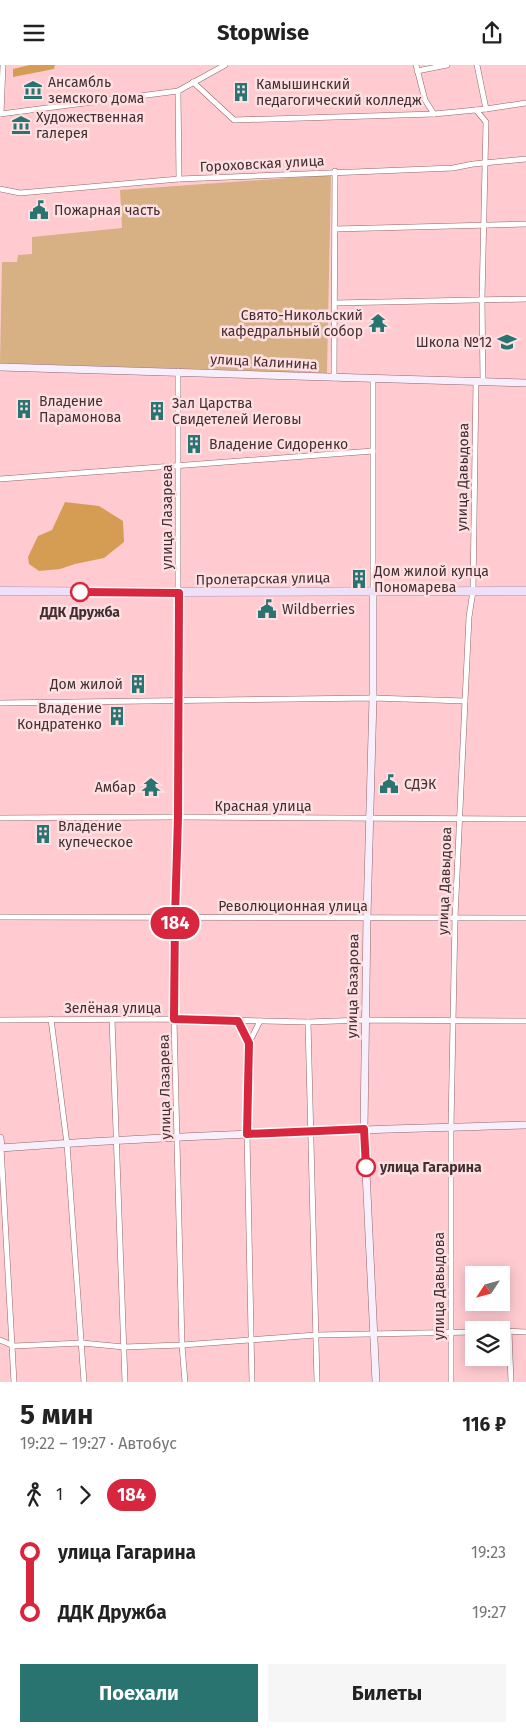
<!DOCTYPE html>
<html lang="ru">
<head>
<meta charset="utf-8">
<style>
	body { margin:0; font-family:"Fira Sans",sans-serif; background:#f6f6f6; color:#222; height:100vh; display:flex; flex-direction:column; font-size:19px; white-space:nowrap }
	* { box-sizing:border-box; margin:0 }
	p { font-size:16px; color:#767676 }
	.icon { flex:none; width:28px; height:28px; fill:none; stroke:currentColor; stroke-width:2; stroke-linecap:round; stroke-linejoin:round }
	.map { position:relative; height:1317px; overflow:hidden }
	.sheet { display:flex; flex-direction:column; background:#fff; flex:1 }
	.sheet>* { flex:none }
	.badge { padding:0 10px; border-radius:16px; font-size:18px; line-height:32px }
	.needle { width:32px; rotate:234deg }
	.buttons { position:absolute; left:465px; top:1201px; display:grid; gap:10px }
	.buttons a { display:grid; place-items:center; width:45px; height:45px; border-radius:0px; background:#fff; box-shadow:0 2px 12px #0003; font-size:25px }
	.map>.badge { position:absolute; translate:-50% -50%; box-shadow:0 0 0 2px #fff }
	.legs { display:flex; align-items:center; gap:8px; height:55px; padding:0 20px; font-size:16px }
	.legs p { margin-inline-start:auto }
	.summary { display:flex; align-items:center; justify-content:space-between; height:85px; padding:0 20px }
	h1 { font-size:28px; font-weight:700; line-height:38px }
	.cta { display:flex; gap:10px; margin-top:auto; padding:10px 20px }
	.cta a { flex:1; height:58px; border-radius:0px; background:#297370; color:#fff; font-size:20px; font-weight:700; line-height:58px; text-align:center }
	.cta a+a { background:#f6f6f6; color:#222 }
	ul { padding:0 20px; list-style:none }
	li { display:flex; align-items:center; gap:18px; height:60px; font-size:19px }
	li i { display:grid; place-items:center; width:8px; height:100%; margin:0 6px; background:currentColor }
	li i::after { content:''; width:12px; height:12px; margin:-6px; border:4px solid; border-radius:50%; background:#fff }
	li p { margin-inline-start:auto }
	li:first-child i { background:linear-gradient(#0000 50%,currentColor 0) }
	li:last-child i { background:linear-gradient(currentColor 50%,#0000 0) }
	header { display:flex; justify-content:space-between; align-items:center; height:65px; padding:0 20px; background:#fff; font-size:22px; font-weight:700 }
	.map>svg:first-child { display:block }
	.green { fill:#d7b184 }
	.forest { fill:#d59c54 }
	.lines { fill:none; stroke-linecap:round; stroke-linejoin:round }
	.street-casing { stroke:#92656a; stroke-width:6 }
	.secondary-casing { stroke:#92656a; stroke-width:8 }
	.primary-casing { stroke:#ab94af; stroke-width:9 }
	.street { stroke:#fff; stroke-width:5 }
	.secondary { stroke:#f7effc; stroke-width:7 }
	.primary { stroke:#eee0f8; stroke-width:8 }
	.line-1-casing { stroke:#fff; stroke-width:11 }
	.line-1 { stroke:#d7263d; stroke-width:8 }
	.stop-1-dot { fill:#fff; stroke:#d7263d; stroke-width:2.5 }
	.labels { text-anchor:middle; dominant-baseline:central; stroke-width:5; stroke-linejoin:round; paint-order:stroke }
	.poi-label { font-size:14px; fill:#422e30; stroke:#fedfe2; text-anchor:start }
	.street-label { font-size:14px; fill:#422e30; stroke:#fedfe2 }
	.stop-label { font-size:14px; font-weight:bold; fill:#422e30; stroke:#fedfe2 }
</style>
</head>
<body>
<header><svg class="icon" aria-label="menu" viewBox="0 0 24 24"><path d="M4 6h16M4 12h16M4 18h16"/></svg>Stopwise<svg class="icon" aria-label="share" viewBox="0 0 24 24"><path d="M12 15V3M7 8l5-5 5 5M5 13v7h14v-7"/></svg></header>
<div class="map">
<svg width="526" height="1317" viewBox="0 0 526 1317">
	<rect width="100%" height="100%" fill="#ffcbd1"/>
	<!-- green -->
	<polygon class="green" points="331,110 327,308 0,298 2,197 17,197 18,190 32,189 32,172 122,163 120,125"/>
	<!-- forest -->
	<g class="forest">
		<polygon points="30,0 55,0 54,4 13,12 13,4"/>
		<polygon points="65,437 99,441 123,456 124,477 104,493 75,499 60,504 39,506 29,499 28,492 38,471 52,465"/>
	</g>
	<g class="lines">
		<!-- street casing -->
		<g class="street-casing">
			<g id="street">
				<polyline points="416,0 425,35 434,49"/>
				<polyline points="477,0 486,44"/>
				<polyline points="417,6 447,0"/>
				<polyline points="193,17 234,55 434,49 486,44 526,38"/>
				<polyline points="178,26 179,114"/>
				<polyline points="476,45 486,57 482,234 483,316"/>
				<polyline points="0,49 178,26 225,0"/>
				<polyline points="1,49 3,0"/>
				<polyline points="0,124 20,128 179,114 453,103 473,99 526,94"/>
				<polyline points="335,164 526,159"/>
				<polyline points="335,238 526,234"/>
				<polyline points="178,306 178,752 174,954 182,1280 185,1317"/>
				<polyline points="334,313 335,106"/>
				<polyline points="373,314 373,526"/>
				<polyline points="0,414 373,386"/>
				<polyline points="0,638 373,633 465,636"/>
				<polyline points="0,753 178,752 526,754"/>
				<polyline points="0,852 526,853"/>
				<polyline points="51,954 67,1079 84,1317"/>
				<polyline points="112,954 125,1317"/>
				<polyline points="0,955 174,954 308,957 365,955 526,956"/>
				<polyline points="238,956 249,978 247,1069 252,1317"/>
				<polyline points="308,957 317,1317"/>
				<polyline points="249,978 260,956"/>
				<polyline points="1,1082 14,1317"/>
				<polyline points="501,1266 526,1267"/>
				<polyline points="509,1266 511,1317"/>
				<polyline points="0,1275 14,1281 82,1278 124,1282 182,1280 316,1270 474,1267"/>
				<polyline points="451,1317 451,1062 455,853 465,636 469,552 473,526 476,316"/>
			</g>
		</g>
		<!-- secondary casing -->
		<g class="secondary-casing">
			<g id="secondary">
				<polyline points="0,302 526,318"/>
				<polyline points="373,526 373,633 367,852 364,1064 376,1317"/>
				<polyline points="0,1073 1,1082"/>
				<path d="M0,1083C175,1070 351,1065 526,1060"/>
			</g>
		</g>
		<!-- primary casing -->
		<g class="primary-casing">
			<polyline id="primary" points="0,526 179,527 526,526"/>
		</g>
		<!-- street -->
		<use href="#street" class="street"/>
		<!-- secondary -->
		<use href="#secondary" class="secondary"/>
		<!-- primary -->
		<use href="#primary" class="primary"/>
	</g>
	<g class="lines">
		<!-- line-1 casing -->
		<g class="line-1-casing">
			<polyline id="line-1" points="80,527 179,528 178,752 175,852 174,954 238,956 249,978 247,1069 364,1064 366,1102"/>
		</g>
		<!-- line-1 -->
		<use href="#line-1" class="line-1"/>
	</g>
	<!-- icons -->
	<defs>
		<g id="museum-bare" transform="scale(1.5)"><path d="M0-6L6-3V-2H-6V-3ZM-5-1h2V3h-2ZM-1-1h2V3h-2ZM3-1h2V3H3ZM-6 4H6V6H-6Z" fill="#297370" stroke="#fedfe2" stroke-width="2.5" paint-order="stroke"/></g>
		<g id="building-bare" transform="scale(1.5)"><path d="M-4-6H4V6H1V3H-1V6H-4ZM-2.5-4.3h1.7v1.8h-1.7ZM.8-4.3h1.7v1.8H.8ZM-2.5-1h1.7V.8h-1.7ZM.8-1h1.7V.8H.8Z" fill="#297370" stroke="#fedfe2" stroke-width="2.5" paint-order="stroke"/></g>
		<g id="civic-bare" transform="scale(1.5)"><path d="M-.6-6.5H3V-4.5H.6V-3L4-1V1h2V6H-6V1h2V-1L-.6-3ZM-1.2 2.5V6h2.4V2.5Z" fill="#297370" stroke="#fedfe2" stroke-width="2.5" paint-order="stroke"/></g>
		<g id="temple-bare" transform="scale(1.5)"><path d="M0-6L5-2H3V0L6.5 2.5H4V6H1.5V3h-3V6H-4V2.5H-6.5L-3 0V-2H-5Z" fill="#297370" stroke="#fedfe2" stroke-width="2.5" paint-order="stroke"/></g>
		<g id="school-bare" transform="scale(1.5)"><path d="M0-5L7-2L0 1L-7-2ZM-4 1L0 2.5L4 1V4Q0 6-4 4Z" fill="#297370" stroke="#fedfe2" stroke-width="2.5" paint-order="stroke"/></g>
	</defs>
	<g fill-rule="evenodd">
		<use href="#museum-bare" x="33" y="25"/>
		<use href="#building-bare" x="241" y="27"/>
		<use href="#museum-bare" x="21" y="60"/>
		<use href="#civic-bare" x="39" y="145"/>
		<use href="#temple-bare" x="378" y="258"/>
		<use href="#school-bare" x="507" y="277"/>
		<use href="#building-bare" x="24" y="344"/>
		<use href="#building-bare" x="157" y="346"/>
		<use href="#building-bare" x="194" y="379"/>
		<use href="#building-bare" x="359" y="514"/>
		<use href="#civic-bare" x="267" y="544"/>
		<use href="#building-bare" x="138" y="619"/>
		<use href="#building-bare" x="117" y="651"/>
		<use href="#civic-bare" x="389" y="719"/>
		<use href="#temple-bare" x="151" y="722"/>
		<use href="#building-bare" x="43" y="769"/>
	</g>
	<!-- markers -->
	<g class="stop-1-dot">
		<circle cx="80" cy="527" r="9"/>
		<circle cx="366" cy="1102" r="9"/>
	</g>
	<g class="labels">
		<!-- poi labels -->
		<g class="poi-label">
			<text x="48" y="17">Ансамбль<tspan x="48" dy="16">земского дома</tspan></text>
			<text x="256" y="19">Камышинский<tspan x="256" dy="16">педагогический колледж</tspan></text>
			<text x="36" y="52">Художественная<tspan x="36" dy="16">галерея</tspan></text>
			<text x="54" y="145">Пожарная часть</text>
			<text x="363" y="250" text-anchor="end">Свято-Никольский<tspan x="363" dy="16">кафедральный собор</tspan></text>
			<text x="492" y="277" text-anchor="end">Школа №12</text>
			<text x="39" y="336">Владение<tspan x="39" dy="16">Парамонова</tspan></text>
			<text x="172" y="338">Зал Царства<tspan x="172" dy="16">Свидетелей Иеговы</tspan></text>
			<text x="209" y="379">Владение Сидоренко</text>
			<text x="374" y="506">Дом жилой купца<tspan x="374" dy="16">Пономарева</tspan></text>
			<text x="282" y="544">Wildberries</text>
			<text x="123" y="619" text-anchor="end">Дом жилой</text>
			<text x="102" y="643" text-anchor="end">Владение<tspan x="102" dy="16">Кондратенко</tspan></text>
			<text x="404" y="719">СДЭК</text>
			<text x="136" y="722" text-anchor="end">Амбар</text>
			<text x="58" y="761">Владение<tspan x="58" dy="16">купеческое</tspan></text>
		</g>
		<!-- street labels -->
		<g class="street-label">
			<text transform="translate(262 99) rotate(-3)">Гороховская улица</text>
			<text transform="translate(264 297) rotate(3)">улица Калинина</text>
			<text transform="translate(463 412) rotate(-89)">улица Давыдова</text>
			<text transform="translate(167 452) rotate(-90)">улица Лазарева</text>
			<text transform="translate(263 514) rotate(-1)">Пролетарская улица</text>
			<text x="263" y="741">Красная улица</text>
			<text transform="translate(445 816) rotate(-88)">улица Давыдова</text>
			<text x="293" y="841">Революционная улица</text>
			<text transform="translate(353 921) rotate(-89)">улица Базарова</text>
			<text x="113" y="943">Зелёная улица</text>
			<text transform="translate(165 1022) rotate(-91)">улица Лазарева</text>
			<text transform="translate(439 1221) rotate(-90)">улица Давыдова</text>
		</g>
		<!-- stop labels -->
		<g class="stop-label">
			<text x="80" y="547">ДДК Дружба</text>
			<text x="380" y="1102" text-anchor="start">улица Гагарина</text>
		</g>
	</g>
</svg>
<div class="buttons">
<a><svg class="needle" viewBox="-14 -14 28 28"><path d="M0-13l5 13h-10z" fill="#e53935"/><path d="M0 13l5-13h-10z" fill="#767676"/></svg></a>
<a><svg class="icon" aria-label="layers" viewBox="0 0 24 24"><path d="M12 4l9 5-9 5-9-5zM3 14l9 5 9-5"/></svg></a>
</div>
<b class="badge" style="left:175px;top:858px;background:#d7263d;color:#fff">184</b>
</div>
<section class="sheet">
<div class="summary"><div><h1>5 мин</h1><p>19:22 – 19:27 · Автобус</p></div><b>116 ₽</b></div>
<div class="legs"><svg class="icon" aria-label="walk" viewBox="0 0 24 24"><circle cx="13" cy="4" r="2"/><path d="M13 8l-2 6 4 7M11 14l-3 7M7 12l3-4h3l4 4"/></svg>1<svg class="icon" aria-label="forward" viewBox="0 0 24 24"><path d="M9 5l7 7-7 7"/></svg><b class="badge" style="background:#d7263d;color:#fff">184</b></div>
<ul>
<li><i style="color:#d7263d"></i><b>улица Гагарина</b><p>19:23</p></li>
<li><i style="color:#d7263d"></i><b>ДДК Дружба</b><p>19:27</p></li>
</ul>
<div class="cta"><a>Поехали</a><a>Билеты</a></div>
</section>
</body>
</html>
